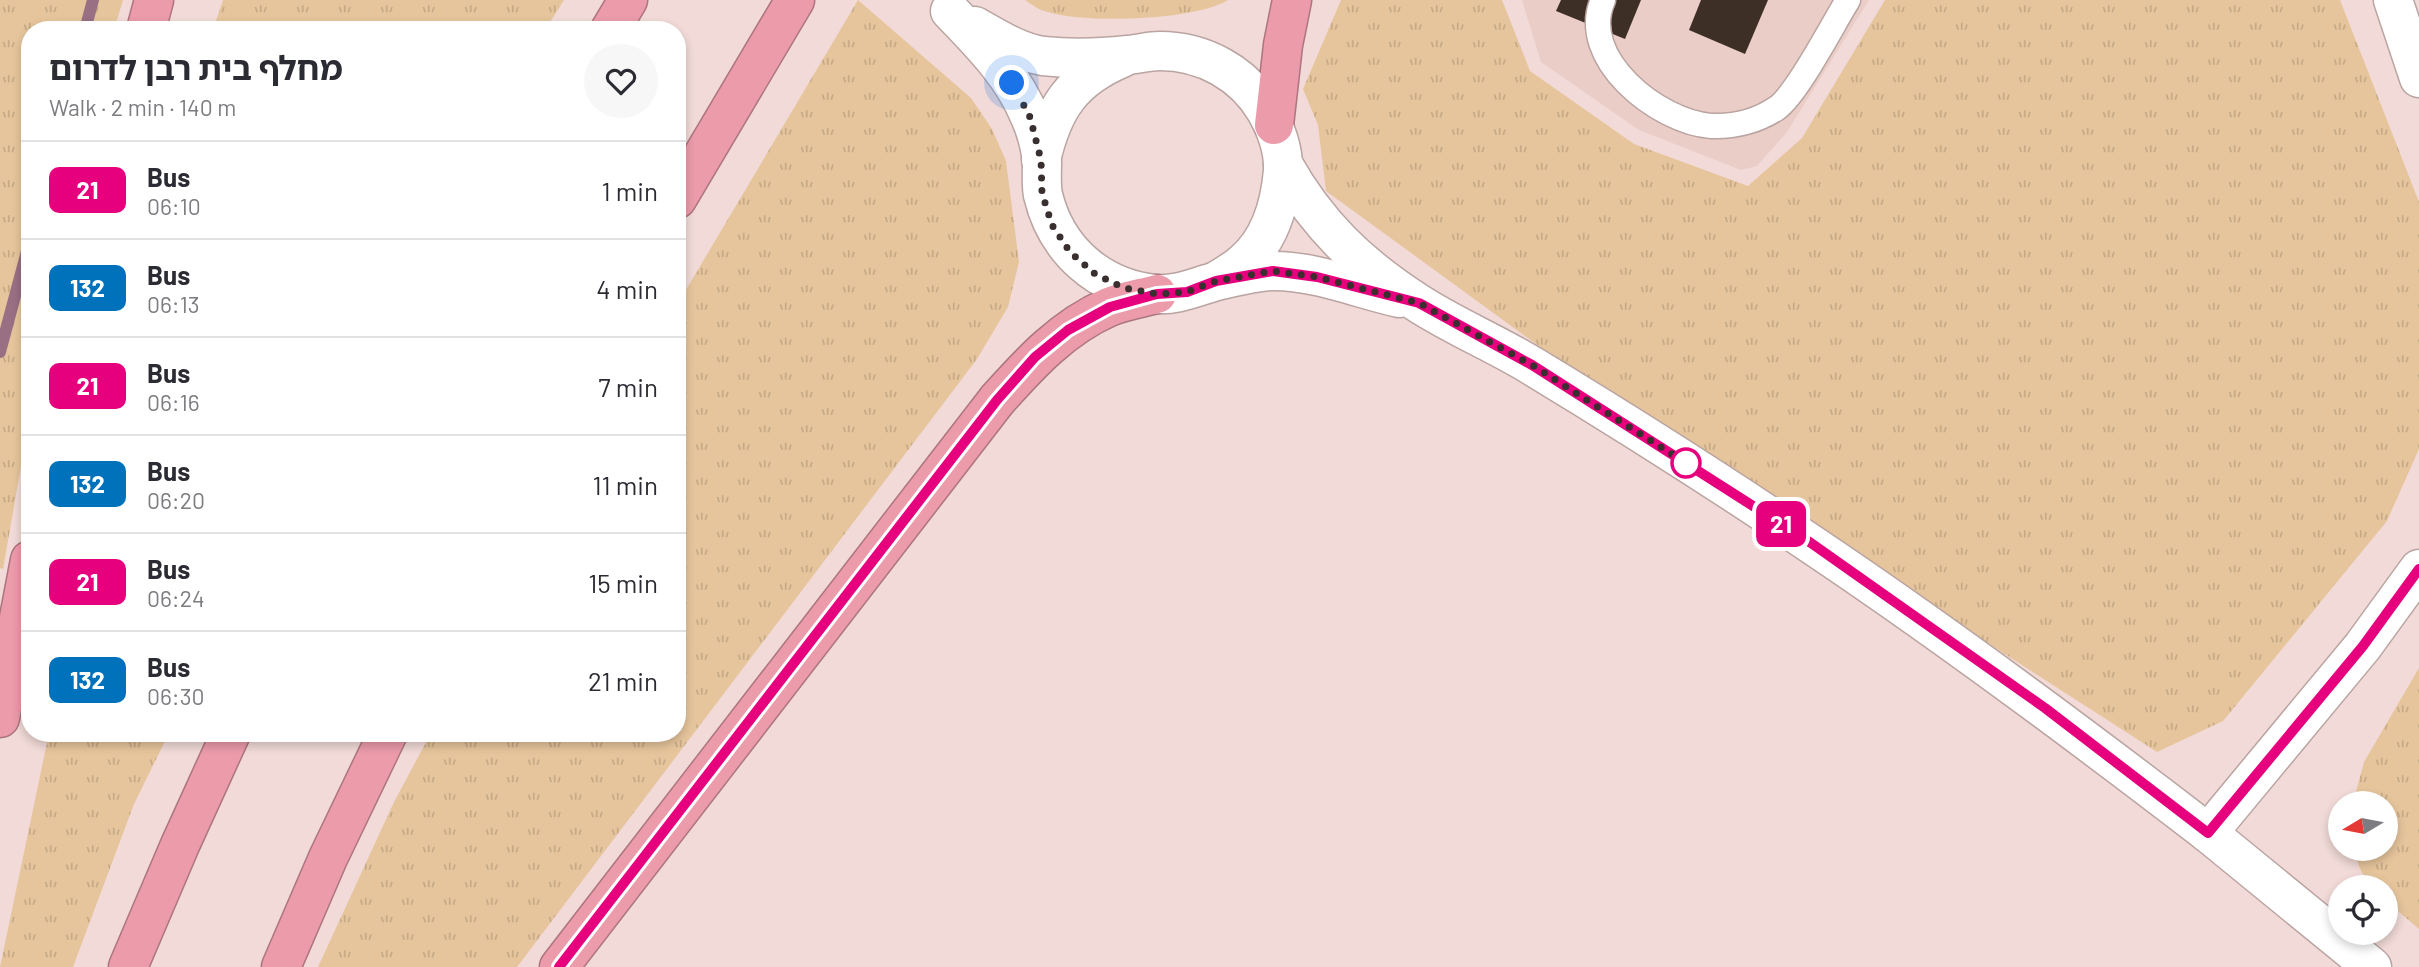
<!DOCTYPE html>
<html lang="en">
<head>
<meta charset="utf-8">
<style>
	body { margin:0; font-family:Barlow,"Noto Sans Hebrew",sans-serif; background:#f7f7f7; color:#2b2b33; height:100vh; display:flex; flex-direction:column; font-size:26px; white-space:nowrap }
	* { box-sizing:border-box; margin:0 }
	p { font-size:23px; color:#7c7c81 }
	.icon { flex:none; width:38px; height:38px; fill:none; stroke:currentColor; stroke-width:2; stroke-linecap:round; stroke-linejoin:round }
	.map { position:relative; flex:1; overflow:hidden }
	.drawer { position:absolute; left:21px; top:21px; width:665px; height:721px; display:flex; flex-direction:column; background:#fff; border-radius:28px; box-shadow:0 4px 10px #0003 }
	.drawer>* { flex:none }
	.badge { padding:0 14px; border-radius:10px; font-size:24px; line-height:46px }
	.needle { width:46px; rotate:260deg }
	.controls { position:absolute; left:2328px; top:791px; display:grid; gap:14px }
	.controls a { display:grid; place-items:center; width:70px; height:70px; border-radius:50%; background:#fff; box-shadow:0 4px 10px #0003; font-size:35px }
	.you { position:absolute; width:35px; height:35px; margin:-18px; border:5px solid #fff; border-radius:50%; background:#1a73e8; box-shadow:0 0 0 10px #1a73e833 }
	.map>.badge { position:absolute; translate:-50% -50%; box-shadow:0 0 0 4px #fff }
	.round { display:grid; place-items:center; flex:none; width:74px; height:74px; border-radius:37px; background:#f7f7f7 }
	.summary { display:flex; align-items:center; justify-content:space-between; height:119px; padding:0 28px }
	h1 { font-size:33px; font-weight:700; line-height:52px }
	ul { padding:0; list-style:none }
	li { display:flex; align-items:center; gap:21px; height:98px; padding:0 28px; border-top:2px solid #e1e1e2 }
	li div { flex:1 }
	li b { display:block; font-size:26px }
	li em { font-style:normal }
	li .badge { min-width:77px; font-weight:700; text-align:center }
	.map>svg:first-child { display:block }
	.built { fill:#ebcdc8 }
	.grass { fill:url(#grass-tufts) }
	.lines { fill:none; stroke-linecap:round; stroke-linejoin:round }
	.stream { stroke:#996f84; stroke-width:12 }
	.building { fill:#3d2e26 }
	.service-casing { stroke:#baa4a1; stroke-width:27 }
	.minor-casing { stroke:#baa4a1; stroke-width:41 }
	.tertiary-casing { stroke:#baa4a1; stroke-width:41 }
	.secondary-casing { stroke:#baa4a1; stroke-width:41 }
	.motorway-casing { stroke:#ac757f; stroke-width:41 }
	.service { stroke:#fff; stroke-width:24 }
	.minor { stroke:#fff; stroke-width:38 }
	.tertiary { stroke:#fff; stroke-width:38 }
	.secondary { stroke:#fff; stroke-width:38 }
	.motorway { stroke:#eb9baa; stroke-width:38 }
	.line-casing { stroke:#fff; stroke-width:16 }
	.line { stroke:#e6007e; stroke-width:10 }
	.walk { stroke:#382f2e; stroke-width:7; stroke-dasharray:0 12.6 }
	.stop-dot { fill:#fff; stroke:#e6007e; stroke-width:3.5 }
</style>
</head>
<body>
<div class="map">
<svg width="2419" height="967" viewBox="0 0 2419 967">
	<defs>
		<pattern id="grass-tufts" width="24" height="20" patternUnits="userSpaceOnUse" patternTransform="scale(1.75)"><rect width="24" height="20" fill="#e6c59c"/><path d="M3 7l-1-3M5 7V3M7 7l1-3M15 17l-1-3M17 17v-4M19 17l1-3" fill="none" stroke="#c6aa87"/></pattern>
	</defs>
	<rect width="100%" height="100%" fill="#f1dad7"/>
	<!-- built -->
	<polygon class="built" points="1522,0 1869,0 1787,132 1757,166 1741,170 1639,130 1541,62"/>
	<!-- grass -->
	<g class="grass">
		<polygon points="0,0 123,0 114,30 30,30 30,415 3,569 0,568"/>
		<polygon points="223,0 564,0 545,30 213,30"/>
		<polygon points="858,0 971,98 992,129 1006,161 1019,262 1008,307 977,359 517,967 318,967 394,802 431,733 677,733 677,305"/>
		<path d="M1025,0H1228C1195,21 1075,25 1039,9C1034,6 1029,3 1025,0Z"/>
		<polygon points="1341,0 1502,0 1530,71 1634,144 1748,186 1802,138 1885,0 2340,0 2419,202 2419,449 2387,521 2223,721 2157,752 1635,416 1326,191 1318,125 1303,89"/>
		<path d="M2419,668V929L2385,900V887H2372C2362,875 2357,864 2354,849H2385V803H2353L2364,762Z"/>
		<polygon points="49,733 169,733 134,804 73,967 0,967"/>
	</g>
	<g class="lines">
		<!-- stream -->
		<g class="stream">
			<polyline points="85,30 93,0"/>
			<polyline points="0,352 30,240"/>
		</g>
	</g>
	<!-- building -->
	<g class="building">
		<polygon points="1561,0 1641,0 1625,39 1556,11"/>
		<polygon points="1701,0 1768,0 1745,54 1689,30"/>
	</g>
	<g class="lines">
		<!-- service casing -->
		<g class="service-casing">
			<path id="service" d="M1603,0C1577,58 1658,122 1711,126C1734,127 1758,121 1777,108C1797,94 1833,24 1848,0"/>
		</g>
		<!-- minor casing -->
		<g class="minor-casing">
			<g id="minor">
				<polyline points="2393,0 2419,78"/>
				<polyline points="2208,833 2363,646 2419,569"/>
			</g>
		</g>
		<!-- tertiary casing -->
		<g class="tertiary-casing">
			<polyline id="tertiary" points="2208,833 2372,967"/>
		</g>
		<!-- secondary casing -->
		<g class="secondary-casing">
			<g id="secondary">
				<path d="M950,11C981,43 1013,75 1030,117C1036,130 1041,149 1042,163C1042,174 1041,185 1043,195C1056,250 1099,288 1155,294C1177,296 1195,287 1217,281C1234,277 1257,271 1274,271C1316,271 1359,289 1399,298"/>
				<path d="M975,26C996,38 1018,52 1043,56C1071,59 1100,58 1128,55C1139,54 1149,51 1160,51C1203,51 1244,73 1266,111C1276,129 1284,149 1283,171C1280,204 1271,239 1244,262C1237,269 1227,274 1218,280"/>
				<path d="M1041,160C1053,108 1072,79 1122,58"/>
				<path d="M1283,164C1317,225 1359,265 1418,303C1455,327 1497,344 1534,367C1628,424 1721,483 1811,544C1947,635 2078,733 2208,833"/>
			</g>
		</g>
		<!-- motorway casing -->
		<g class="motorway-casing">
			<g id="motorway">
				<polyline points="146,30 154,0"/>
				<polyline points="610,30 628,0"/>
				<polyline points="1274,125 1283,45 1292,0"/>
				<polyline points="677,199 795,0"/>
				<polyline points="0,718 30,560"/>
				<polyline points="128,967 180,845 231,733"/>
				<polyline points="281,967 328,858 388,733"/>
				<path d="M559,967L997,400C1030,363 1063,327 1109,307C1124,301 1142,298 1157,294"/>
			</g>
		</g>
		<!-- service -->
		<use href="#service" class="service"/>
		<!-- minor -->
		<use href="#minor" class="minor"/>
		<!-- tertiary -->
		<use href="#tertiary" class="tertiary"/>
		<!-- secondary -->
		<use href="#secondary" class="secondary"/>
		<!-- motorway -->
		<use href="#motorway" class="motorway"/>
	</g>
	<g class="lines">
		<!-- line casing -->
		<g class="line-casing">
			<polyline id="line" points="559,967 997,400 1035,357 1068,330 1110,307 1157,294 1187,292 1216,281 1273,271 1317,277 1419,303 1532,365 1811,543 2045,708 2208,833 2363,646 2419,569"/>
		</g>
		<!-- line -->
		<use href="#line" class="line"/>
		<!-- walk -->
		<polyline class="walk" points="1012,83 1030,117 1041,160 1042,193 1052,225 1070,252 1095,274 1124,288 1157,294 1187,292 1216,281 1273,271 1317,277 1419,303 1532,365 1692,467 1686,463"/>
	</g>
	<!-- markers -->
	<circle class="stop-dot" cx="1686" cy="463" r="14"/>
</svg>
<div class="controls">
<a><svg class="needle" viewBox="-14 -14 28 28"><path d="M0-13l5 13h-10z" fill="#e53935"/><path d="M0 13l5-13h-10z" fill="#7c7c81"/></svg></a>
<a><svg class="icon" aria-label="locate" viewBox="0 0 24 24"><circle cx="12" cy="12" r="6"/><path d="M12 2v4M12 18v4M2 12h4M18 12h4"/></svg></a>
</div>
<div class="you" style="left:1012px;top:83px"></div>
<b class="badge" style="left:1781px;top:524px;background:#e6007e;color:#fff">21</b>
<section class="drawer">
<div class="summary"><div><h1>מחלף בית רבן לדרום</h1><p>Walk · 2 min · 140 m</p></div><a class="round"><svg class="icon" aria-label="heart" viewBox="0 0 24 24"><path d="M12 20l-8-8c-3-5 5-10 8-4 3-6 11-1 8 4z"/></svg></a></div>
<ul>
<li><span class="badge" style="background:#e6007e;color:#fff">21</span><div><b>Bus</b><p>06:10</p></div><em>1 min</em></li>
<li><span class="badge" style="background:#0072bc;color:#fff">132</span><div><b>Bus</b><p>06:13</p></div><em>4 min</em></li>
<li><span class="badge" style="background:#e6007e;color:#fff">21</span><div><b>Bus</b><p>06:16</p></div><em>7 min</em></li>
<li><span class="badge" style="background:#0072bc;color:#fff">132</span><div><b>Bus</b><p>06:20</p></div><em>11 min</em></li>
<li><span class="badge" style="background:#e6007e;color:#fff">21</span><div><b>Bus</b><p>06:24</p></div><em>15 min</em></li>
<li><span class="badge" style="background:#0072bc;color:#fff">132</span><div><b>Bus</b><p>06:30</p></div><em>21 min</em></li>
</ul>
</section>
</div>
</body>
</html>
